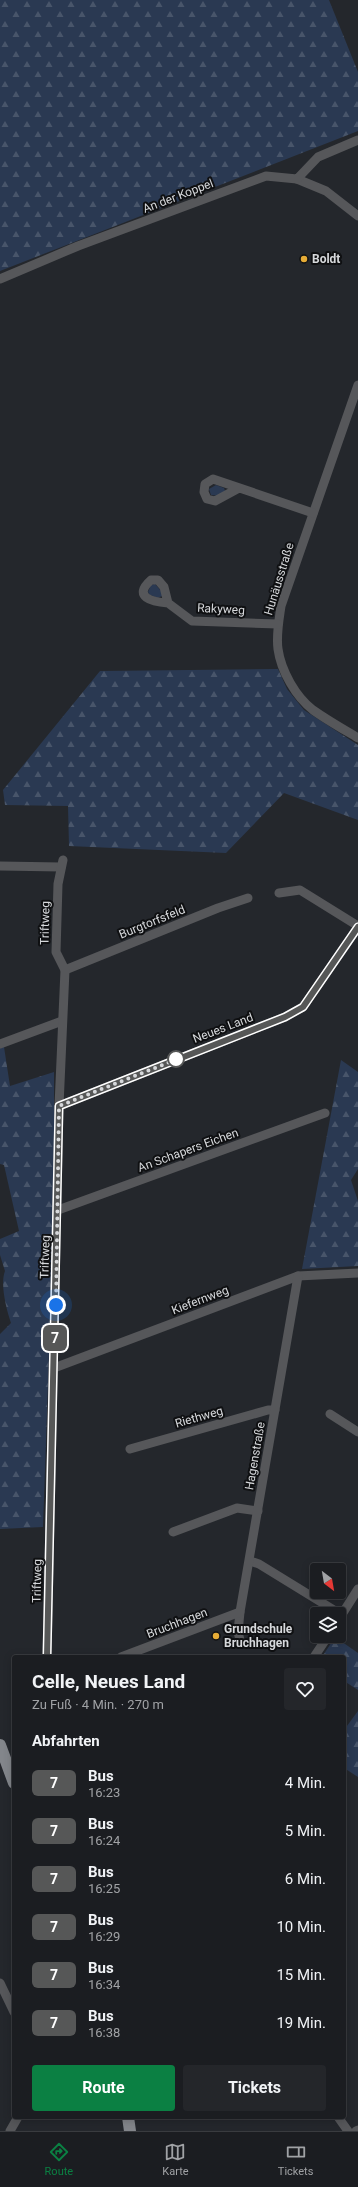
<!DOCTYPE html>
<html lang="de">
<head>
<meta charset="utf-8">
<style>
	body { margin:0; font-family:Roboto,sans-serif; background:#24262a; color:#f1f3f6; height:100vh; display:flex; flex-direction:column; font-size:15px; white-space:nowrap }
	* { box-sizing:border-box; margin:0 }
	p { font-size:13px; color:#a0a2a5 }
	.icon { flex:none; width:22px; height:22px; fill:none; stroke:currentColor; stroke-width:2; stroke-linecap:round; stroke-linejoin:round }
	.map { position:relative; flex:1; overflow:hidden }
	.panel { position:absolute; left:12px; top:1655px; width:334px; height:464px; display:flex; flex-direction:column; background:#1b1d21; border-radius:4px; box-shadow:0 2px 10px #0003,0 0 0 1px #393b3f }
	.panel>* { flex:none }
	.badge { padding:0 8px; border-radius:6px; font-size:14px; line-height:26px }
	.needle { width:26px; rotate:149deg }
	.tools { position:absolute; left:310px; top:1563px; display:grid; gap:8px }
	.tools a { display:grid; place-items:center; width:36px; height:36px; border-radius:4px; background:#1b1d21; box-shadow:0 2px 10px #0003,0 0 0 1px #393b3f; font-size:20px }
	.you { position:absolute; width:20px; height:20px; margin:-10px; border:3px solid #fff; border-radius:50%; background:#1a73e8; box-shadow:0 0 0 6px #1a73e833 }
	.map>.badge { position:absolute; translate:-50% -50%; box-shadow:0 0 0 2px #fff }
	h2 { padding:0 20px; font-size:15px; line-height:36px }
	.round { display:grid; place-items:center; flex:none; width:42px; height:42px; border-radius:4px; background:#24262a }
	.summary { display:flex; align-items:center; justify-content:space-between; height:68px; padding:0 20px }
	h1 { font-size:19px; font-weight:700; line-height:30px }
	.action { display:flex; gap:8px; margin-top:auto; padding:8px 20px }
	.action a { flex:1; height:46px; border-radius:4px; background:#0b8043; color:#fff; font-size:16px; font-weight:700; line-height:46px; text-align:center }
	.action a+a { background:#24262a; color:#f1f3f6 }
	ul { padding:0; list-style:none }
	li { display:flex; align-items:center; gap:12px; height:48px; padding:0 20px }
	li div { flex:1 }
	li b { display:block; font-size:15px }
	li em { font-style:normal }
	li .badge { min-width:44px; font-weight:700; text-align:center }
	.menu { display:flex; justify-content:space-around; align-items:center; height:56px; border-top:1px solid #393b3f; background:#1b1d21; font-size:11px; color:#a0a2a5 }
	.menu a { display:grid; justify-items:center; gap:2px }
	.menu .active { color:#0b8043 }
	.map>svg:first-child { display:block }
	.green { fill:#2a3952 }
	.forest { fill:url(#forest-firs) }
	.lines { fill:none; stroke-linecap:round; stroke-linejoin:round }
	.minor { stroke:#56575a; stroke-width:9 }
	.major { stroke:#83868b; stroke-width:12 }
	.line-casing { stroke:#fff; stroke-width:9 }
	.line { stroke:#565757; stroke-width:6 }
	.walk { stroke:#d6d8db; stroke-width:4; stroke-dasharray:0 7.2 }
	.poi-dot { fill:#e6ac36; stroke:#0f1012; stroke-width:1.5 }
	.stop-dot { fill:#fff; stroke:#565757; stroke-width:2 }
	.labels { text-anchor:middle; dominant-baseline:central; stroke-width:4; stroke-linejoin:round; paint-order:stroke }
	.street-label { font-size:12px; fill:#d6d8db; stroke:#0f1012 }
	.poi-label { font-size:12px; font-weight:bold; fill:#d6d8db; stroke:#0f1012; text-anchor:start }
</style>
</head>
<body>
<div class="map">
<svg width="358" height="2131" viewBox="0 0 358 2131">
	<defs>
		<pattern id="forest-firs" width="22" height="20" patternUnits="userSpaceOnUse"><rect width="22" height="20" fill="#2a3952"/><path d="M5 1l3.5 6h-7zM16 11l3.5 6h-7z" fill="#48556a"/></pattern>
	</defs>
	<rect width="100%" height="100%" fill="#24272c"/>
	<!-- green -->
	<g class="green">
		<polygon points="216,485 224,488 225,491 219,496 211,495 209,489"/>
		<polygon points="155,584 162,592 162,596 158,598 150,595 148,592 151,585"/>
	</g>
	<!-- forest -->
	<g class="forest">
		<polygon points="0,0 329,0 358,72 358,131 0,271"/>
		<polygon points="278,669 287,689 304,710 358,745 358,820 284,793 226,853 69,846 68,806 5,805 3,790 100,671"/>
		<path d="M4,1047L10,1086L54,1072V1211L43,1527L0,1529V1334L11,1323C6,1308 0,1284 5,1271L0,1255V1239L19,1231L4,1165L0,1164V1048Z"/>
		<polygon points="341,1060 358,1072 358,1169 351,1180 358,1201 358,1266 302,1269"/>
		<polygon points="335,1637 358,1653 358,1690 344,1681 344,1657 322,1657"/>
		<polygon points="358,1711 358,1777 344,1768 344,1730"/>
	</g>
	<g class="lines">
		<!-- minor -->
		<g class="minor">
			<polyline points="297,179 326,191 358,216"/>
			<polyline points="0,279 78,246 266,176 297,179 318,157 358,140"/>
			<path d="M358,385L281,606C279,620 276,635 278,649C281,671 296,697 313,710C327,720 343,729 358,738"/>
			<polyline points="239,488 215,501 207,499 204,492 205,484 213,479 313,513"/>
			<path d="M168,603C152,602 132,597 151,580H158L164,587L168,603L192,621L278,624"/>
			<polyline points="0,866 61,867"/>
			<polyline points="279,893 300,890 358,926"/>
			<polyline points="65,970 218,908 248,898"/>
			<polyline points="0,1044 62,1021"/>
			<polyline points="59,1106 285,1017 303,1007 358,927"/>
			<polyline points="58,1210 325,1113"/>
			<polyline points="54,1368 298,1276 358,1273"/>
			<polyline points="330,1414 358,1432"/>
			<polyline points="130,1449 268,1410 275,1410"/>
			<polyline points="173,1532 237,1508 258,1511"/>
			<polyline points="250,1561 259,1564 342,1615"/>
			<polyline points="339,1619 358,1589"/>
			<polyline points="240,1640 238,1632 240,1612 298,1276"/>
			<polyline points="47,1657 59,1106 65,970 56,952 58,884 63,860"/>
			<polyline points="121,1657 240,1612"/>
			<polyline points="314,1657 328,1636"/>
			<polyline points="0,1983 14,2012"/>
			<polyline points="338,2117 348,2131"/>
			<polyline points="10,2131 18,2117"/>
			<polyline points="356,2131 358,2130"/>
		</g>
		<!-- major -->
		<g class="major">
			<polyline points="0,1745 14,1783"/>
			<polyline points="128,2117 130,2131"/>
		</g>
	</g>
	<g class="lines">
		<!-- line casing -->
		<g class="line-casing">
			<polyline id="line" points="47,1657 59,1106 285,1017 303,1007 358,927"/>
		</g>
		<!-- line -->
		<use href="#line" class="line"/>
		<!-- walk -->
		<polyline class="walk" points="56,1305 59,1106 180,1058 176,1059"/>
	</g>
	<!-- markers -->
	<g class="poi-dot">
		<circle cx="304" cy="259" r="4"/>
		<circle cx="216" cy="1636" r="4"/>
	</g>
	<circle class="stop-dot" cx="176" cy="1059" r="8"/>
	<g class="labels">
		<!-- street labels -->
		<g class="street-label">
			<text transform="translate(178 196) rotate(-21)">An der Koppel</text>
			<text transform="translate(279 579) rotate(-73)">Hunäusstraße</text>
			<text transform="translate(221 609) rotate(3)">Rakyweg</text>
			<text transform="translate(152 922) rotate(-22)">Burgtorfsfeld</text>
			<text transform="translate(45 923) rotate(-89)">Triftweg</text>
			<text transform="translate(223 1028) rotate(-21)">Neues Land</text>
			<text transform="translate(188 1150) rotate(-20)">An Schapers Eichen</text>
			<text transform="translate(45 1257) rotate(-88)">Triftweg</text>
			<text transform="translate(200 1300) rotate(-21)">Kiefernweg</text>
			<text transform="translate(199 1417) rotate(-16)">Riethweg</text>
			<text transform="translate(255 1456) rotate(-80)">Hagenstraße</text>
			<text transform="translate(37 1581) rotate(-89)">Triftweg</text>
			<text transform="translate(177 1623) rotate(-21)">Bruchhagen</text>
		</g>
		<!-- poi labels -->
		<g class="poi-label">
			<text x="312" y="259">Boldt</text>
			<text x="224" y="1629">Grundschule<tspan x="224" dy="14">Bruchhagen</tspan></text>
		</g>
	</g>
</svg>
<div class="tools">
<a><svg class="needle" viewBox="-14 -14 28 28"><path d="M0-13l5 13h-10z" fill="#e53935"/><path d="M0 13l5-13h-10z" fill="#a0a2a5"/></svg></a>
<a><svg class="icon" aria-label="layers" viewBox="0 0 24 24"><path d="M12 4l9 5-9 5-9-5zM3 14l9 5 9-5"/></svg></a>
</div>
<div class="you" style="left:56px;top:1305px"></div>
<b class="badge" style="left:55px;top:1338px;background:#565757;color:#fff">7</b>
<section class="panel">
<div class="summary"><div><h1>Celle, Neues Land</h1><p>Zu Fuß · 4 Min. · 270 m</p></div><a class="round"><svg class="icon" aria-label="heart" viewBox="0 0 24 24"><path d="M12 20l-8-8c-3-5 5-10 8-4 3-6 11-1 8 4z"/></svg></a></div>
<h2>Abfahrten</h2>
<ul>
<li><span class="badge" style="background:#565757;color:#fff">7</span><div><b>Bus</b><p>16:23</p></div><em>4 Min.</em></li>
<li><span class="badge" style="background:#565757;color:#fff">7</span><div><b>Bus</b><p>16:24</p></div><em>5 Min.</em></li>
<li><span class="badge" style="background:#565757;color:#fff">7</span><div><b>Bus</b><p>16:25</p></div><em>6 Min.</em></li>
<li><span class="badge" style="background:#565757;color:#fff">7</span><div><b>Bus</b><p>16:29</p></div><em>10 Min.</em></li>
<li><span class="badge" style="background:#565757;color:#fff">7</span><div><b>Bus</b><p>16:34</p></div><em>15 Min.</em></li>
<li><span class="badge" style="background:#565757;color:#fff">7</span><div><b>Bus</b><p>16:38</p></div><em>19 Min.</em></li>
</ul>
<div class="action"><a>Route</a><a>Tickets</a></div>
</section>
</div>
<nav class="menu">
<a class="active"><svg class="icon" aria-label="directions" viewBox="0 0 24 24"><path d="M12 3l9 9-9 9-9-9zM9 14v-3h6M13 9l2 2-2 2"/></svg>Route</a>
<a><svg class="icon" aria-label="map" viewBox="0 0 24 24"><path d="M3 6l6-2 6 2 6-2v14l-6 2-6-2-6 2zM9 4v14M15 6v14"/></svg>Karte</a>
<a><svg class="icon" aria-label="tickets" viewBox="0 0 24 24"><path d="M3 7h18v10H3zM15 7v10"/></svg>Tickets</a>
</nav>
</body>
</html>
